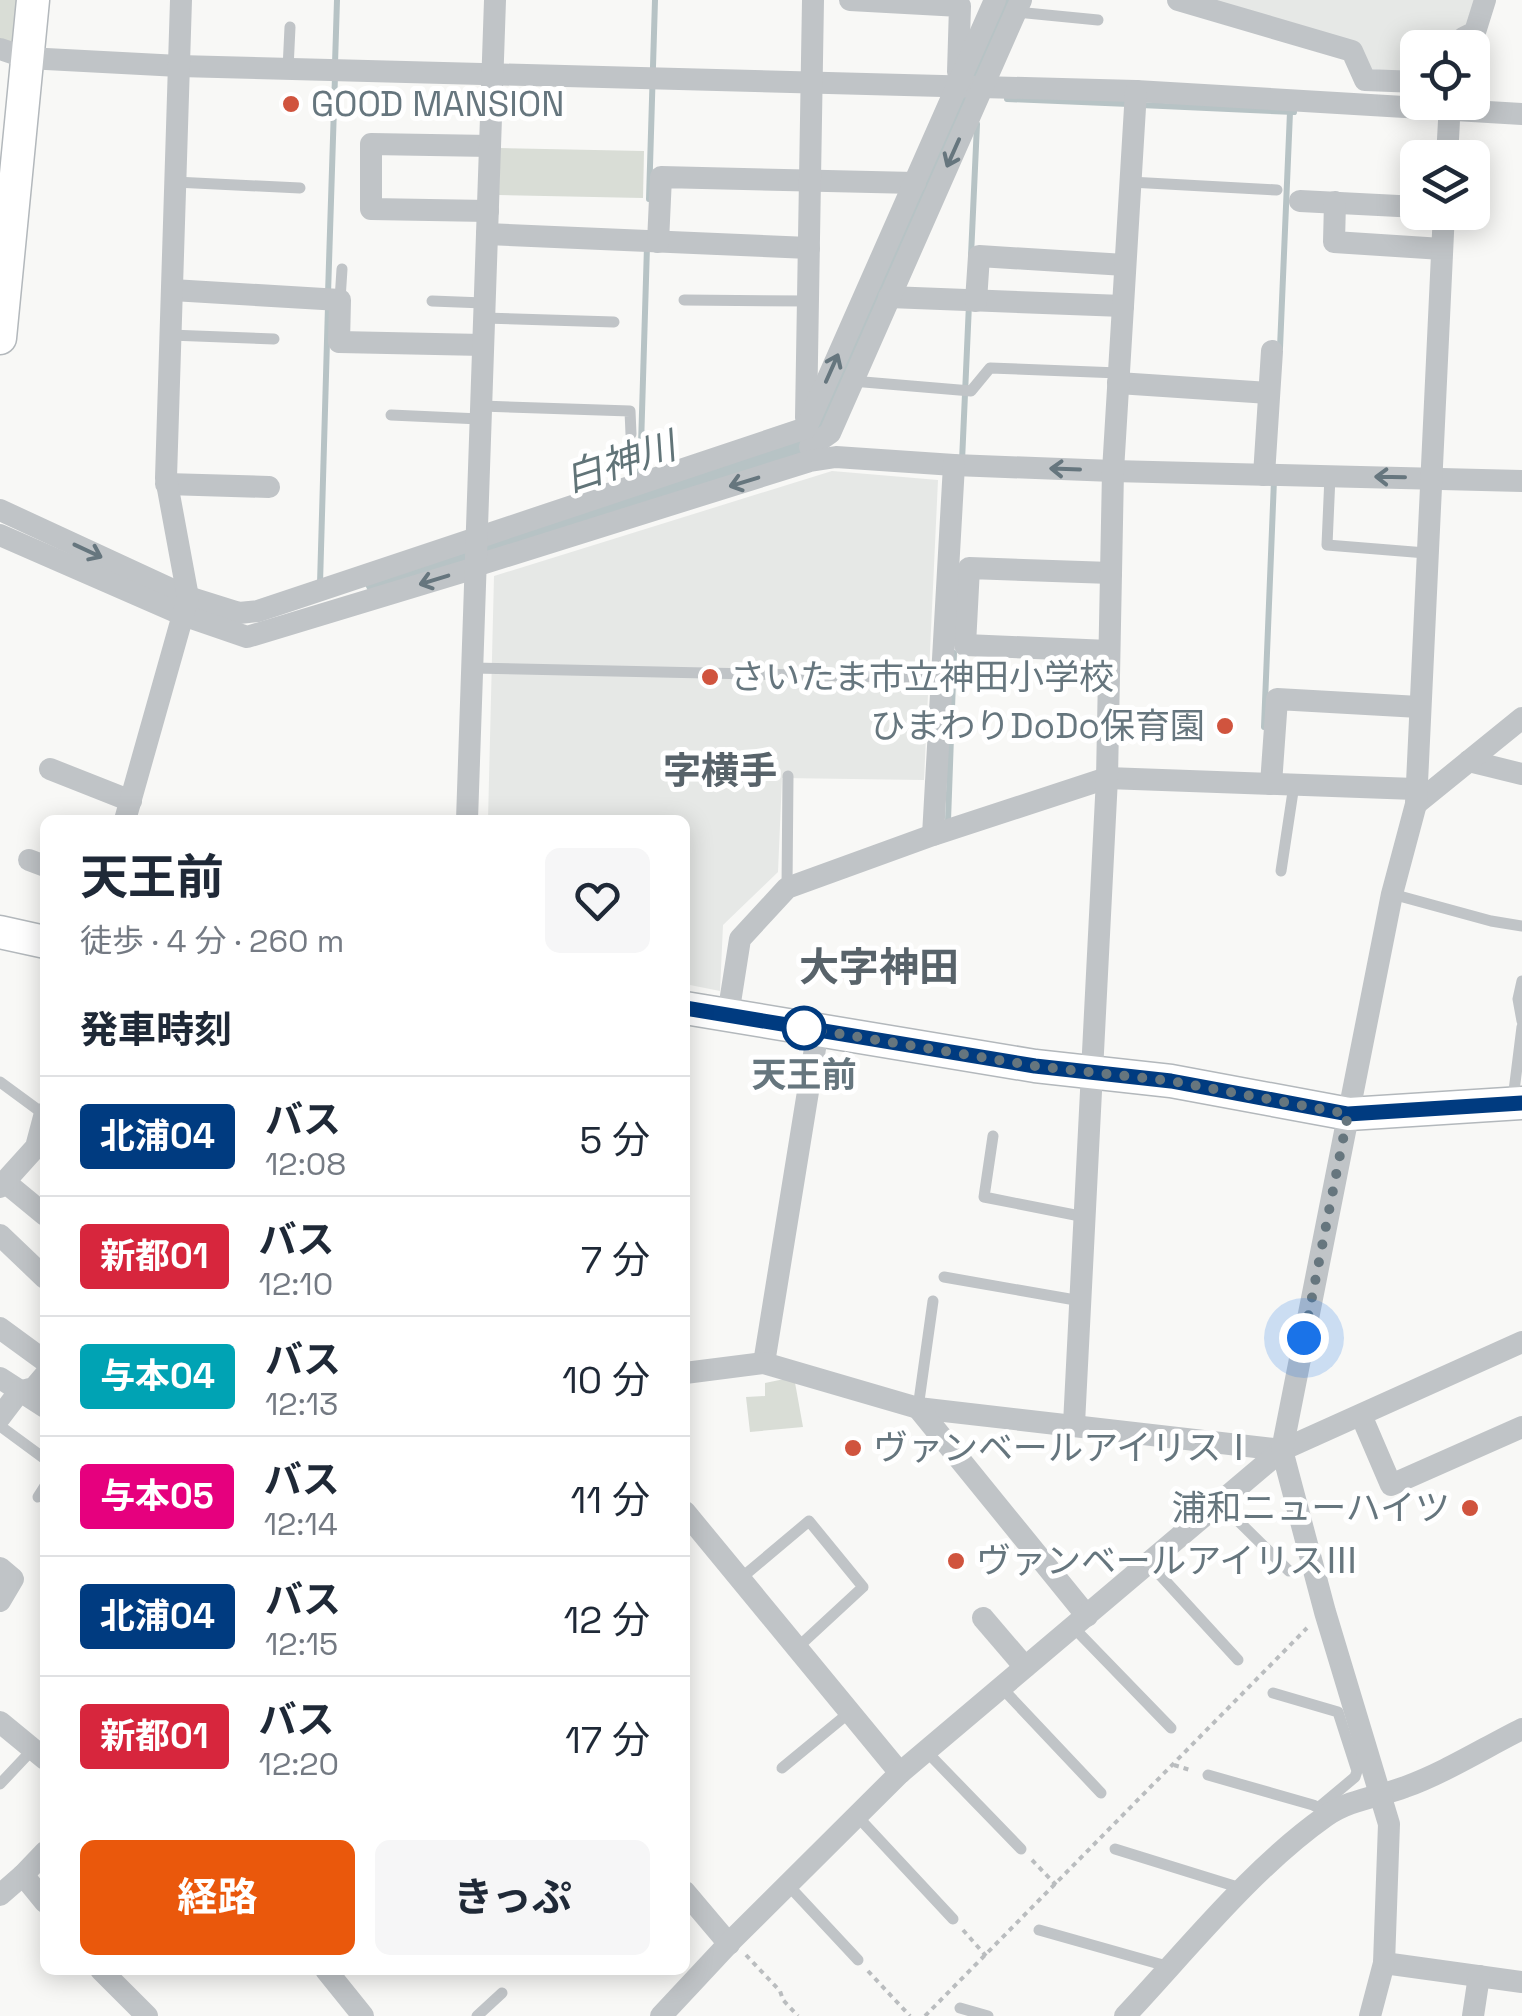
<!DOCTYPE html>
<html lang="ja">
<head>
<meta charset="utf-8">
<style>
	body { margin:0; font-family:"Space Grotesk","Noto Sans JP",sans-serif; background:#f6f6f7; color:#1f2937; height:100vh; display:flex; flex-direction:column; font-size:38px; white-space:nowrap }
	* { box-sizing:border-box; margin:0 }
	p { font-size:32px; color:#747a83 }
	.icon { flex:none; width:55px; height:55px; fill:none; stroke:currentColor; stroke-width:2; stroke-linecap:round; stroke-linejoin:round }
	.map { position:relative; flex:1; overflow:hidden }
	.sheet { position:absolute; left:40px; top:815px; width:650px; height:1160px; display:flex; flex-direction:column; background:#fff; border-radius:15px; box-shadow:0 5px 25px #0003 }
	.sheet>* { flex:none }
	.badge { padding:0 20px; border-radius:8px; font-size:35px; line-height:65px }
	.fabs { position:absolute; left:1400px; top:30px; display:grid; gap:20px }
	.fabs a { display:grid; place-items:center; width:90px; height:90px; border-radius:15px; background:#fff; box-shadow:0 5px 25px #0003; font-size:50px }
	.you { position:absolute; width:50px; height:50px; margin:-25px; border:8px solid #fff; border-radius:50%; background:#1a73e8; box-shadow:0 0 0 15px #1a73e833 }
	.map>.badge { position:absolute; translate:-50% -50%; box-shadow:0 0 0 5px #fff }
	h2 { padding:0 40px; font-size:38px; line-height:90px }
	.round { display:grid; place-items:center; flex:none; width:105px; height:105px; border-radius:15px; background:#f6f6f7 }
	.summary { display:flex; align-items:center; justify-content:space-between; height:170px; padding:0 40px }
	h1 { font-size:48px; font-weight:700; line-height:75px }
	.primary-button { display:flex; gap:20px; margin-top:auto; padding:20px 40px }
	.primary-button a { flex:1; height:115px; border-radius:15px; background:#ea580c; color:#fff; font-size:40px; font-weight:700; line-height:115px; text-align:center }
	.primary-button a+a { background:#f6f6f7; color:#1f2937 }
	ul { padding:0; list-style:none }
	li { display:flex; align-items:center; gap:30px; height:120px; padding:0 40px; border-top:2px solid #e0e1e3 }
	li div { flex:1 }
	li b { display:block; font-size:38px }
	li em { font-style:normal }
	li .badge { min-width:110px; font-weight:700; text-align:center }
	.map>svg:first-child { display:block }
	.built { fill:#e6e8e6 }
	.green { fill:#d9ddd6 }
	.lines { fill:none; stroke-linecap:round; stroke-linejoin:round }
	.stream { stroke:#b7c3c5; stroke-width:6 }
	.river { stroke:#b7c3c5; stroke-width:35 }
	.secondary-casing { stroke:#b3b8bc; stroke-width:35 }
	.path { stroke:#babdbf; stroke-width:4; stroke-dasharray:5 5; stroke-linecap:butt }
	.lane { stroke:#c0c4c7; stroke-width:11 }
	.street { stroke:#c0c4c7; stroke-width:22 }
	.secondary { stroke:#fff; stroke-width:32 }
	.oneway { stroke:#66767e }
	.line-casing { stroke:#fff; stroke-width:22 }
	.line { stroke:#003b80; stroke-width:15 }
	.walk { stroke:#66767e; stroke-width:10; stroke-dasharray:0 18 }
	.poi-dot { fill:#d0543e; stroke:#fff; stroke-width:4 }
	.stop-dot { fill:#fff; stroke:#003b80; stroke-width:5 }
	.labels { text-anchor:middle; dominant-baseline:central; stroke-width:10; stroke-linejoin:round; paint-order:stroke }
	.poi-label { font-size:35px; fill:#66767e; stroke:#fff; text-anchor:start }
	.stop-label { font-size:35px; font-weight:bold; fill:#66767e; stroke:#fff }
	.water-label { font-size:38px; font-style:italic; fill:#617478; stroke:#fff }
	.neighbourhood-label { font-size:38px; font-weight:bold; fill:#58636a; stroke:#fff }
	.quarter-label { font-size:40px; font-weight:bold; fill:#58636a; stroke:#fff }
</style>
</head>
<body>
<div class="map">
<svg width="1522" height="2016" viewBox="0 0 1522 2016">
	<rect width="100%" height="100%" fill="#f8f8f6"/>
	<!-- built -->
	<g class="built">
		<polygon points="1208,0 1477,0 1469,28 1452,47 1418,48 1417,73 1370,73 1356,45"/>
		<polygon points="832,471 938,480 924,780 782,778 778,872 723,925 720,991 685,984 685,820 488,820 494,576"/>
	</g>
	<!-- green -->
	<g class="green">
		<polygon points="0,0 21,0 17,42 11,44 0,39"/>
		<polygon points="500,148 644,151 643,198 499,195"/>
		<polygon points="794,1377 803,1427 750,1432 746,1397 765,1396 765,1383"/>
	</g>
	<g class="lines">
		<!-- stream -->
		<g class="stream">
			<polyline points="335,64 337,0"/>
			<polyline points="1007,99 1129,104"/>
			<polyline points="1141,105 1294,112"/>
			<polyline points="649,199 655,0"/>
			<polyline points="971,256 977,124"/>
			<polyline points="328,294 335,76"/>
			<polyline points="1280,348 1290,112"/>
			<polyline points="962,461 969,304"/>
			<polyline points="640,479 647,246"/>
			<polyline points="320,584 328,306"/>
			<polyline points="1264,727 1274,480"/>
			<polyline points="948,821 954,653"/>
		</g>
		<!-- river -->
		<polyline class="river" points="382,580 507,544 786,454 812,439 1008,0"/>
		<!-- secondary casing -->
		<g class="secondary-casing">
			<g id="secondary">
				<polyline points="0,338 33,0"/>
				<polyline points="0,932 45,942"/>
				<polyline points="685,1008 1035,1066 1171,1081 1349,1114 1522,1103"/>
			</g>
		</g>
		<!-- path -->
		<g class="path">
			<polyline points="1174,1765 1193,1771"/>
			<polyline points="1032,1860 1056,1885"/>
			<polyline points="963,1930 986,1956"/>
			<polyline points="746,1955 780,1991 783,2000 798,2016"/>
			<polyline points="868,1971 910,2016"/>
			<polyline points="925,2016 1307,1628"/>
		</g>
		<!-- lane -->
		<g class="lane">
			<polyline points="1016,12 1098,20"/>
			<polyline points="288,69 290,27"/>
			<polyline points="175,182 300,188"/>
			<polyline points="1130,182 1277,190"/>
			<polyline points="340,300 342,269"/>
			<polyline points="684,300 808,301"/>
			<polyline points="432,301 484,303"/>
			<polyline points="484,318 614,322"/>
			<polyline points="170,335 274,339"/>
			<polyline points="852,381 971,391 990,368 1119,373"/>
			<polyline points="481,406 630,411 631,434"/>
			<polyline points="391,415 480,419"/>
			<polyline points="1330,476 1327,545 1426,553"/>
			<polyline points="472,668 941,678"/>
			<polyline points="1281,871 1294,785"/>
			<polyline points="787,887 788,776"/>
			<polyline points="1392,894 1491,921 1522,926"/>
			<polyline points="1522,981 1518,999 1522,1021"/>
			<polyline points="0,1082 45,1115"/>
			<polyline points="1513,1099 1522,1027"/>
			<polyline points="993,1136 984,1197 1085,1217"/>
			<polyline points="944,1277 1081,1301"/>
			<polyline points="918,1408 933,1301"/>
			<polyline points="0,1426 45,1459"/>
			<polyline points="38,1497 45,1486"/>
			<polyline points="1220,1503 1289,1571"/>
			<polyline points="1149,1563 1238,1660"/>
			<polyline points="740,1579 809,1521 863,1587 797,1648"/>
			<polyline points="1073,1627 1171,1728"/>
			<polyline points="1001,1687 1101,1793"/>
			<polyline points="1273,1693 1338,1712 1357,1771 1355,1777 1318,1808"/>
			<polyline points="926,1751 1021,1849"/>
			<polyline points="782,1768 850,1712"/>
			<polyline points="1208,1775 1313,1805 1321,1809"/>
			<polyline points="0,1784 33,1749"/>
			<polyline points="857,1816 953,1919"/>
			<polyline points="1115,1849 1244,1889"/>
			<polyline points="788,1885 858,1960"/>
			<polyline points="1039,1930 1170,1967"/>
			<polyline points="960,2008 988,2016"/>
			<polyline points="477,2016 502,1993"/>
		</g>
		<!-- street -->
		<g class="street">
			<polyline points="850,0 960,6 958,72"/>
			<polyline points="1178,0 1352,51 1365,80 1418,82"/>
			<polyline points="1459,48 1463,38 1475,32 1485,0"/>
			<polyline points="0,49 27,58 179,66 1136,91 1522,114"/>
			<polyline points="1447,158 1450,102"/>
			<polyline points="1300,201 1418,207"/>
			<polyline points="1335,202 1334,242 1442,249"/>
			<polyline points="488,211 371,209 371,144 490,146"/>
			<polyline points="487,234 809,248"/>
			<polyline points="658,242 661,177 915,183"/>
			<polyline points="172,290 340,300 339,342 483,345"/>
			<polyline points="889,297 1123,306"/>
			<polyline points="976,301 979,256 1125,265"/>
			<polyline points="1118,383 1269,393"/>
			<polyline points="806,418 813,0"/>
			<polyline points="810,447 830,433 1021,0"/>
			<polyline points="1264,475 1272,351"/>
			<polyline points="166,484 269,487"/>
			<polyline points="0,510 188,597 239,613 258,611 806,428 995,0"/>
			<polyline points="0,535 183,615 247,637 472,569 475,566 810,461 836,457 954,465 1113,471 1522,481"/>
			<polyline points="1109,651 965,645 969,568 1111,573"/>
			<polyline points="1469,761 1522,774"/>
			<polyline points="50,769 131,801"/>
			<polyline points="1271,784 1277,699 1419,707"/>
			<polyline points="1416,804 1522,718"/>
			<polyline points="125,820 188,597 166,478 181,0"/>
			<polyline points="467,820 495,0"/>
			<polyline points="933,835 954,465"/>
			<polyline points="29,860 45,866"/>
			<polyline points="728,1015 740,939 787,888 933,835 1107,778 1415,789"/>
			<polyline points="5,1182 45,1215"/>
			<polyline points="0,1187 36,1147 45,1113"/>
			<polyline points="0,1235 45,1278"/>
			<polyline points="0,1328 45,1361"/>
			<polyline points="764,1363 818,1030"/>
			<polyline points="685,1373 764,1363 918,1408 1282,1450"/>
			<polyline points="0,1378 45,1407"/>
			<polyline points="918,1408 1087,1616"/>
			<polyline points="1361,1415 1391,1485 1522,1427"/>
			<polyline points="0,1417 19,1392 34,1388 45,1375"/>
			<polyline points="1074,1424 1107,778 1113,471 1136,91"/>
			<polyline points="685,1512 900,1773"/>
			<polyline points="0,1568 13,1579 0,1601"/>
			<polyline points="983,1618 1025,1667"/>
			<polyline points="0,1722 45,1759"/>
			<polyline points="23,1875 45,1902"/>
			<polyline points="685,1892 729,1944"/>
			<polyline points="0,1895 23,1875 45,1852"/>
			<polyline points="1384,1963 1522,1982"/>
			<polyline points="101,1970 147,2016"/>
			<polyline points="326,1970 363,2016"/>
			<polyline points="661,2016 732,1940 900,1773 1282,1450 1522,1342"/>
			<path d="M1125,2016C1187,1950 1252,1868 1326,1816C1350,1799 1379,1797 1405,1787C1444,1773 1484,1748 1522,1729"/>
			<polyline points="1370,2016 1384,1963 1389,1824 1325,1612 1282,1450 1392,894 1416,804 1444,212"/>
			<polyline points="1473,2016 1479,1976"/>
		</g>
		<!-- secondary -->
		<use href="#secondary" class="secondary"/>
	</g>
	<!-- one-way arrows -->
	<defs><path id="oneway-shaft" d="M-6 0H5M1.5-3L5.5 0L1.5 3" fill="none" stroke-width="1.6" stroke-linecap="round" stroke-linejoin="round" transform="scale(2.5)"/></defs>
	<g class="oneway">
		<use href="#oneway-shaft" transform="translate(953 153) rotate(114)"/>
		<use href="#oneway-shaft" transform="translate(832 368) rotate(-66)"/>
		<use href="#oneway-shaft" transform="translate(1065 469) rotate(-178)"/>
		<use href="#oneway-shaft" transform="translate(1390 477) rotate(-179)"/>
		<use href="#oneway-shaft" transform="translate(744 482) rotate(163)"/>
		<use href="#oneway-shaft" transform="translate(88 551) rotate(25)"/>
		<use href="#oneway-shaft" transform="translate(434 580) rotate(163)"/>
	</g>
	<g class="lines">
		<!-- line casing -->
		<g class="line-casing">
			<polyline id="line" points="685,1008 1035,1066 1171,1081 1348,1114 1522,1103"/>
		</g>
		<!-- line -->
		<use href="#line" class="line"/>
		<!-- walk -->
		<polyline class="walk" points="804,1028 1035,1066 1171,1081 1348,1114 1304,1338"/>
	</g>
	<!-- markers -->
	<g class="poi-dot">
		<circle cx="291" cy="104" r="10"/>
		<circle cx="710" cy="677" r="10"/>
		<circle cx="1225" cy="726" r="10"/>
		<circle cx="853" cy="1448" r="10"/>
		<circle cx="1470" cy="1508" r="10"/>
		<circle cx="956" cy="1561" r="10"/>
	</g>
	<circle class="stop-dot" cx="804" cy="1028" r="20"/>
	<g class="labels">
		<!-- poi labels -->
		<g class="poi-label">
			<text x="311" y="104">GOOD MANSION</text>
			<text x="730" y="677">さいたま市立神田小学校</text>
			<text x="1205" y="726" text-anchor="end">ひまわりDoDo保育園</text>
			<text x="873" y="1448">ヴァンベールアイリスⅠ</text>
			<text x="1450" y="1508" text-anchor="end">浦和ニューハイツ</text>
			<text x="976" y="1561">ヴァンベールアイリスⅢ</text>
		</g>
		<!-- stop labels -->
		<g class="stop-label">
			<text x="804" y="1075">天王前</text>
		</g>
		<!-- water labels -->
		<g class="water-label">
			<text transform="translate(620 462) rotate(-18)">白神川</text>
		</g>
		<!-- neighbourhood labels -->
		<g class="neighbourhood-label">
			<text x="720" y="771">字横手</text>
		</g>
		<!-- quarter labels -->
		<g class="quarter-label">
			<text x="879" y="967">大字神田</text>
		</g>
	</g>
</svg>
<div class="fabs">
<a><svg class="icon" aria-label="locate" viewBox="0 0 24 24"><circle cx="12" cy="12" r="6"/><path d="M12 2v4M12 18v4M2 12h4M18 12h4"/></svg></a>
<a><svg class="icon" aria-label="layers" viewBox="0 0 24 24"><path d="M12 4l9 5-9 5-9-5zM3 14l9 5 9-5"/></svg></a>
</div>
<div class="you" style="left:1304px;top:1338px"></div>
<section class="sheet">
<div class="summary"><div><h1>天王前</h1><p>徒歩 · 4 分 · 260 m</p></div><a class="round"><svg class="icon" aria-label="heart" viewBox="0 0 24 24"><path d="M12 20l-8-8c-3-5 5-10 8-4 3-6 11-1 8 4z"/></svg></a></div>
<h2>発車時刻</h2>
<ul>
<li><span class="badge" style="background:#003b80;color:#fff">北浦04</span><div><b>バス</b><p>12:08</p></div><em>5 分</em></li>
<li><span class="badge" style="background:#d7263d;color:#fff">新都01</span><div><b>バス</b><p>12:10</p></div><em>7 分</em></li>
<li><span class="badge" style="background:#00a3b4;color:#fff">与本04</span><div><b>バス</b><p>12:13</p></div><em>10 分</em></li>
<li><span class="badge" style="background:#e6007e;color:#fff">与本05</span><div><b>バス</b><p>12:14</p></div><em>11 分</em></li>
<li><span class="badge" style="background:#003b80;color:#fff">北浦04</span><div><b>バス</b><p>12:15</p></div><em>12 分</em></li>
<li><span class="badge" style="background:#d7263d;color:#fff">新都01</span><div><b>バス</b><p>12:20</p></div><em>17 分</em></li>
</ul>
<div class="primary-button"><a>経路</a><a>きっぷ</a></div>
</section>
</div>
</body>
</html>
